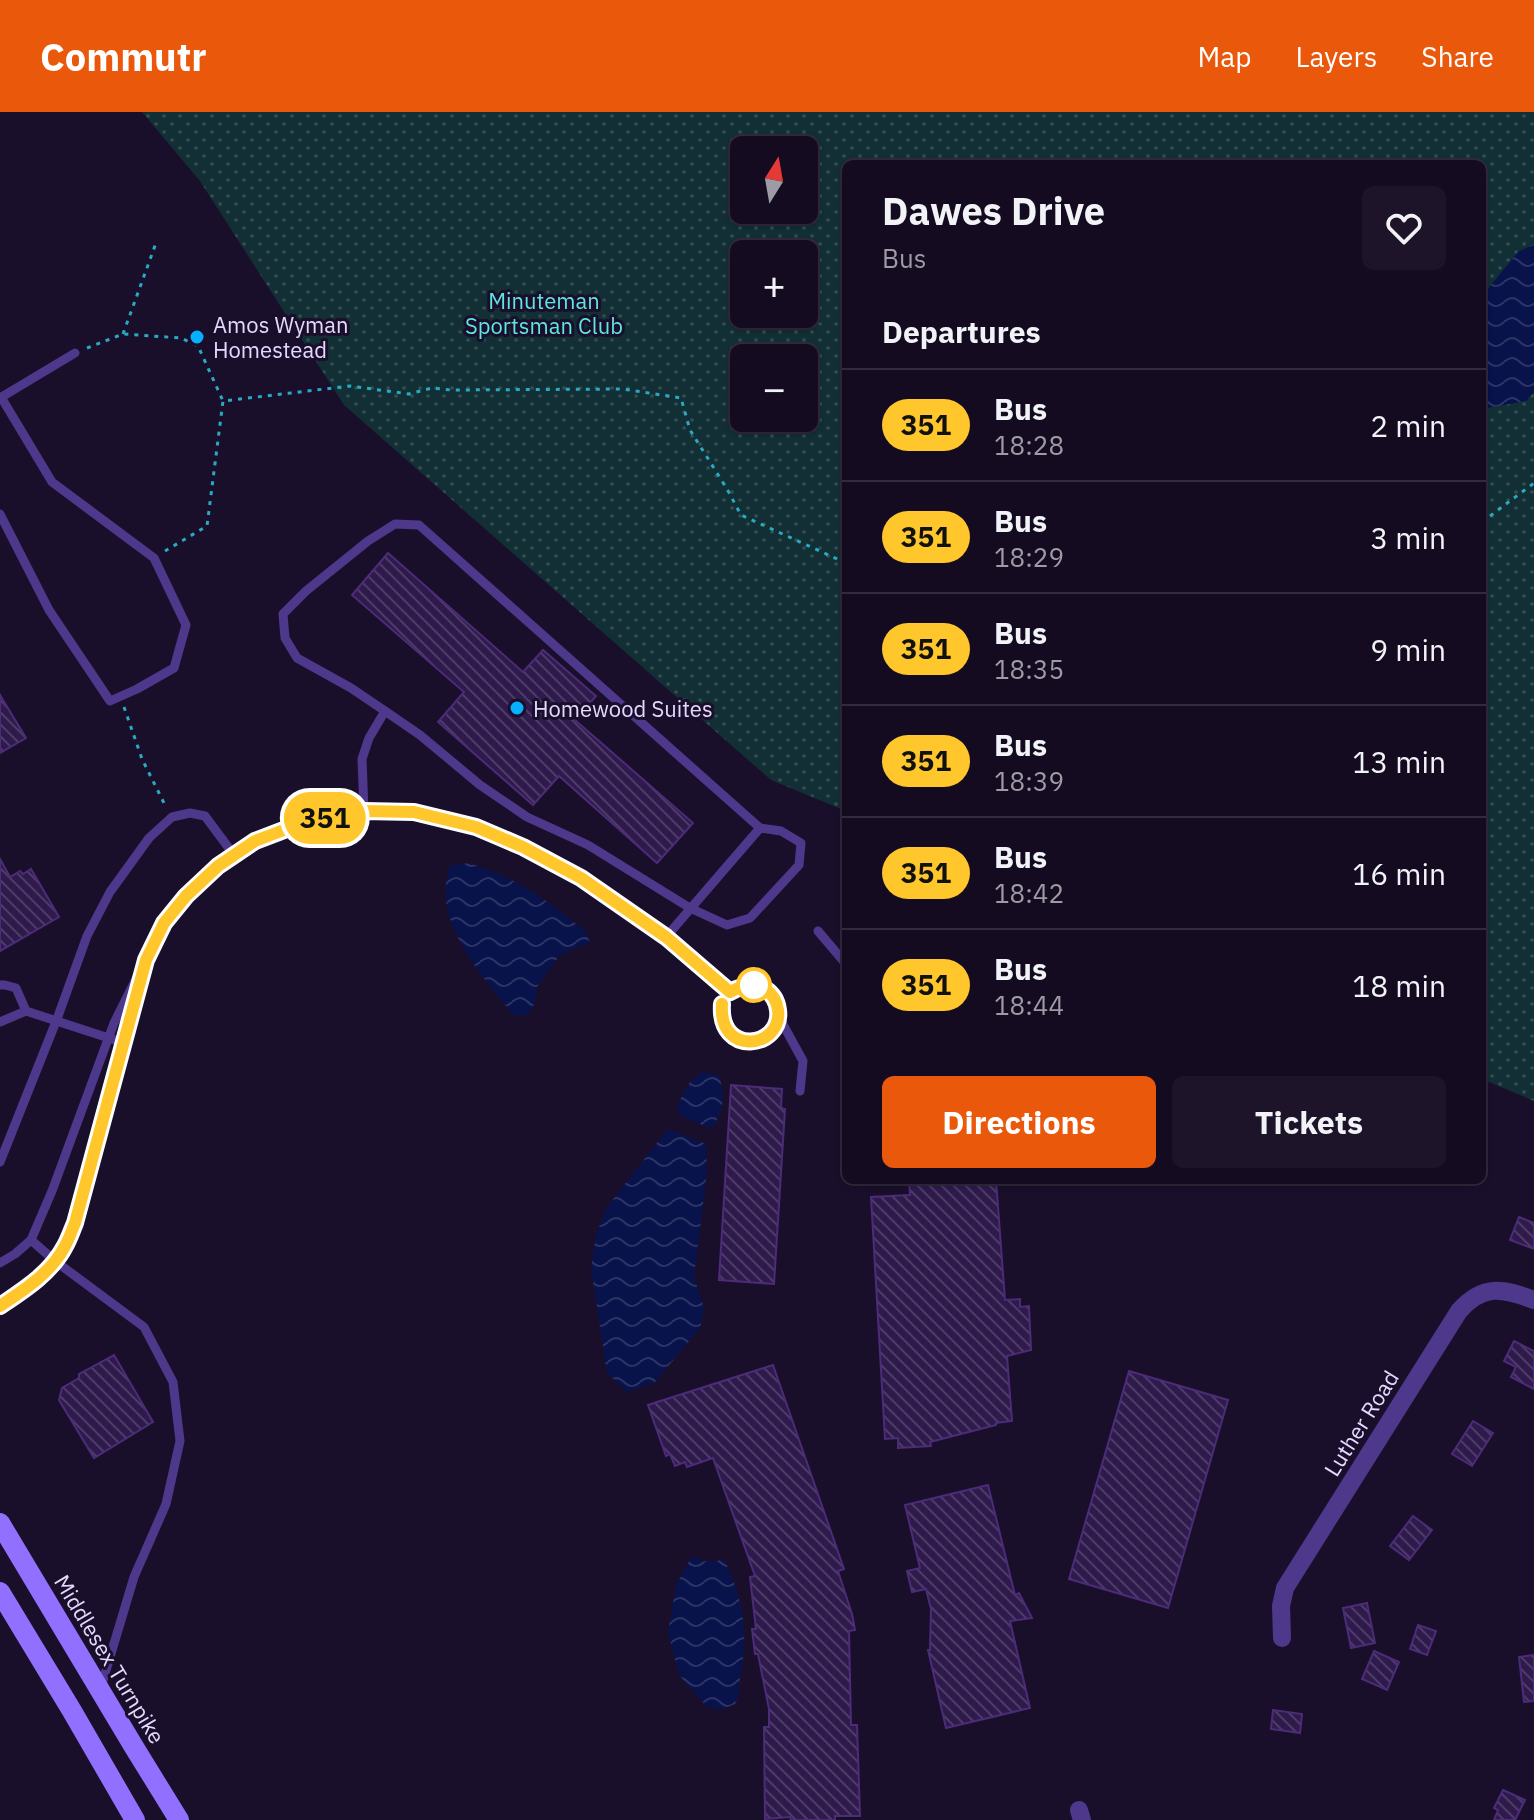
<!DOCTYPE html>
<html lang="en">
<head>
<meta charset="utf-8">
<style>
	body { margin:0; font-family:"IBM Plex Sans",sans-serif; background:#1d1429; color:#f1f3f6; height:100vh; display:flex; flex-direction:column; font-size:30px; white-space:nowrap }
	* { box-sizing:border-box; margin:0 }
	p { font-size:26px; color:#9d9ba5 }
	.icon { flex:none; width:44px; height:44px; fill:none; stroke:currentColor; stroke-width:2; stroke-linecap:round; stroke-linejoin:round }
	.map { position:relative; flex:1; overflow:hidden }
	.sheet { position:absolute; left:842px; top:48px; width:644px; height:1024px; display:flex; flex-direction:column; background:#140b20; border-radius:12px; box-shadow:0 2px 6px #0004,0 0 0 2px #332b3e }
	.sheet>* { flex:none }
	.badge { padding:0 16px; border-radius:26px; font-size:28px; line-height:52px }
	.needle { width:52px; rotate:11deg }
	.controls { position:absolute; left:730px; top:24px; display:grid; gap:16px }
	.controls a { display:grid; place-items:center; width:88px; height:88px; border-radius:12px; background:#140b20; box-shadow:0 2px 6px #0004,0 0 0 2px #332b3e; font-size:40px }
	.map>.badge { position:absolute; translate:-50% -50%; box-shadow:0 0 0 4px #fff }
	h2 { padding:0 40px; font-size:30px; line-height:72px }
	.round { display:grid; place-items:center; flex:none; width:84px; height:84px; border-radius:12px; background:#1d1429 }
	.overview { display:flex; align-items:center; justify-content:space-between; height:136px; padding:0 40px }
	h1 { font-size:38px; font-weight:700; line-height:60px }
	.action { display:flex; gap:16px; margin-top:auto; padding:16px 40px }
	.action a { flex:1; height:92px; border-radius:12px; background:#ea580c; color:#fff; font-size:32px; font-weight:700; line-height:92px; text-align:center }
	.action a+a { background:#1d1429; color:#f1f3f6 }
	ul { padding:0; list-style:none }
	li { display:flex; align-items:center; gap:24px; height:112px; padding:0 40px; border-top:2px solid #332b3e }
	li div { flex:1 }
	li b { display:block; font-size:30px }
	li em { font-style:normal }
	li .badge { min-width:88px; font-weight:700; text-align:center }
	header { display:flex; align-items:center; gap:48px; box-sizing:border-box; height:112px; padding:0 40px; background:#ea580c; color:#fff }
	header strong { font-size:38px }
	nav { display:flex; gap:44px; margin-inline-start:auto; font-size:28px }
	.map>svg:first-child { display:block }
	.green { fill:url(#green-dots); fill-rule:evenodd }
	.water { fill:url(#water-waves) }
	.building { fill:url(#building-back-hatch); stroke:#4c2b79; stroke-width:2 }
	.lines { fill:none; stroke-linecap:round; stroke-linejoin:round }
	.path { stroke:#2aaac2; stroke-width:3; stroke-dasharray:4 6; stroke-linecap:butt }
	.lane { stroke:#4d388c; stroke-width:9 }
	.street { stroke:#4d388c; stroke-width:18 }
	.secondary { stroke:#9270ff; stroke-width:20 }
	.line-casing { stroke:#fff; stroke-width:18 }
	.line { stroke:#ffc72c; stroke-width:12 }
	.poi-dot { fill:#05b0ff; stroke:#1a0f2b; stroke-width:3 }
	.stop-dot { fill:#fff; stroke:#ffc72c; stroke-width:4 }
	.labels { text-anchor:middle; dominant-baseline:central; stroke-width:6; stroke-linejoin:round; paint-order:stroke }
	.park-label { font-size:22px; fill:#5ee6e1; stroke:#1a0f2b }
	.poi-label { font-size:22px; fill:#e5d9ff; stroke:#1a0f2b; text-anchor:start }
	.street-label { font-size:22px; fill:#e5d9ff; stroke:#1a0f2b }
</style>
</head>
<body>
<header>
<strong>Commutr</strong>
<nav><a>Map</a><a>Layers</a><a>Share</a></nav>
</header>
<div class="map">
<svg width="1534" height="1708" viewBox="0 0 1534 1708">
	<defs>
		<pattern id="green-dots" width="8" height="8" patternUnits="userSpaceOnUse" patternTransform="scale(2)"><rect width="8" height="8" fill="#122f35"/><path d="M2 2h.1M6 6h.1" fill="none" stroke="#344d53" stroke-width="1.8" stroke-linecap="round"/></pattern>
		<pattern id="water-waves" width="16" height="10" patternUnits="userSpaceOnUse" patternTransform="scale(2)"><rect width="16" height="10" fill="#08124b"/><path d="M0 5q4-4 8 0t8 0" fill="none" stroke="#2c3466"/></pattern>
		<pattern id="building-back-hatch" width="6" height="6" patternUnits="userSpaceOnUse" patternTransform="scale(2)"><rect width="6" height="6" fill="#2f1a4c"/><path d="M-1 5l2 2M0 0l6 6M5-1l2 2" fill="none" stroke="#4d3b67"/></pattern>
	</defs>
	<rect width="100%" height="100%" fill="#1a0f2b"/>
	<!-- green -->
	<path class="green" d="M142,0H1534V989L1482,967V52H846V699L771,668L344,293L200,69ZM744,38H804V98H744ZM744,142H804V202H744ZM744,246H804V306H744Z"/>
	<!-- water -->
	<g class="water">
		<polygon points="1534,132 1534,280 1526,289 1482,297 1482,184 1518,140"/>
		<path d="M469,751C514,764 550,790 586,820L590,831L577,835L559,844L537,875L535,891L527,903L514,904C486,868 441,821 446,772C446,766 449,760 450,754Z"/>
		<path d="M703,960L719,964C726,985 723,998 712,1017L681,1004L677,997C683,980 687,969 703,960Z"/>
		<polygon points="668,1017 706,1032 707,1060 694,1165 704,1196 700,1216 655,1270 627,1280 607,1261 591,1156 596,1123 607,1095"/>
		<path d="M692,1444C704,1451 711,1451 724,1447C739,1478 746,1505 744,1540C742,1555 739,1570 738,1585L735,1592L720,1598L706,1594L679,1563L668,1520L676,1473Z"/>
	</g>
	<!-- building -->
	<g class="building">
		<polygon points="388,441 523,560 543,538 596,584 575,608 693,711 657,751 559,664 533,693 438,610 464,580 352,483"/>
		<polygon points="0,583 26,626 0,641"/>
		<polygon points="0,747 10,765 20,759 23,762 31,757 59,805 0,839"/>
		<polygon points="731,973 782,977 781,996 785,997 774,1172 719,1168"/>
		<polygon points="909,1068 996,1068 1005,1188 1020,1187 1020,1195 1029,1194 1031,1238 1007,1244 1012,1309 996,1311 996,1313 930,1330 931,1334 898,1336 898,1326 885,1327 871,1085 910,1083"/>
		<polygon points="1519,1105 1534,1111 1534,1137 1510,1128"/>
		<polygon points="1514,1229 1534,1239 1534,1277 1511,1265 1516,1255 1504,1249"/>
		<polygon points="114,1243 153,1310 94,1346 59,1288 62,1276 79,1266 79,1262"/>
		<polygon points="773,1253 844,1457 838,1459 852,1502 855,1518 849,1519 851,1613 857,1613 860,1704 835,1704 835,1708 791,1708 790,1705 765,1707 764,1615 769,1615 769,1597 758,1542 755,1542 752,1517 756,1517 750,1465 755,1464 713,1346 687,1355 685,1350 675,1354 670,1342 666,1344 648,1293"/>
		<polygon points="1129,1259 1228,1288 1168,1496 1069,1467"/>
		<polygon points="1473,1309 1493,1321 1472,1354 1452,1342"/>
		<polygon points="988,1373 1015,1483 1019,1481 1032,1506 1010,1509 1030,1596 946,1616 928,1538 930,1538 931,1497 926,1477 912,1480 907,1459 920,1456 905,1393"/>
		<polygon points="1413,1404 1432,1418 1409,1448 1390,1434"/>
		<polygon points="1367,1491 1375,1531 1351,1536 1343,1496"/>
		<polygon points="1418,1513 1436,1519 1427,1543 1410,1537"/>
		<polygon points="1374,1539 1399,1550 1387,1578 1362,1567"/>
		<polygon points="1534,1543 1534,1589 1524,1590 1519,1545"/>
		<polygon points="1273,1598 1302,1602 1300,1621 1271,1617"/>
		<polygon points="1503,1678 1525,1688 1515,1708 1494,1708 1498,1698 1494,1696"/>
	</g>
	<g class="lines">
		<!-- path -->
		<g class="path">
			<polyline points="123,222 156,131"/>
			<polyline points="87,236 123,222 181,226 198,234 223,289"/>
			<polyline points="1482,410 1534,371"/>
			<polyline points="165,439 207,414 223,289 350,274 409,282 432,276 451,278 623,277 681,286 690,318 727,377 741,403 846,451"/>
			<polyline points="124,595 142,647 166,695"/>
		</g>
		<!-- lane -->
		<g class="lane">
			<polyline points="0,286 75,241"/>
			<polyline points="0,402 49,498 110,589 137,577 174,556 186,513 154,446 52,370 1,285"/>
			<polyline points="385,599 351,576 297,546 285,526 283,502 306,479 368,429 395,412 419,413 760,716"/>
			<polyline points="364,699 362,647 369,626 385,599 420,623 480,673 527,705 588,733 690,796 727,813 750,806 799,753 801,731 781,719 760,716 666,825"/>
			<polyline points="818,819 846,852"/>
			<circle cx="750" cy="901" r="29"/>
			<polyline points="0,873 5,873 16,876 26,899"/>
			<polyline points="779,905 803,949 800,979"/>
			<polyline points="0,910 26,899 124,931"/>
			<polyline points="0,1050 57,907 87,824 110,780 149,726 172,705 190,701 205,704 234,743"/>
			<polyline points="31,1128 55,1149 144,1215 173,1270 180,1329 166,1392 134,1465 101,1575"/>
			<polyline points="0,1151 15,1142 31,1128 52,1079 114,911 164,811 186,784 218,754 255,729 297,713 343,701 364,699 414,700 476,715 523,735 581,766 666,825 730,880"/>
			<path d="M0,1194C24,1178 51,1161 65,1134C69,1127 72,1118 75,1111L141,867"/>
		</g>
		<!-- street -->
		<g class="street">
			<path d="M1282,1526L1281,1494L1285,1476L1459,1199C1483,1172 1502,1176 1534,1188"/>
			<polyline points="1079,1698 1082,1708"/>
		</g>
		<!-- secondary -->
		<g class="secondary">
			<polyline points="0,1411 134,1635 179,1708"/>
			<polyline points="0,1480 72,1599 135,1708"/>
		</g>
	</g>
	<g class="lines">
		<!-- line casing -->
		<g class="line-casing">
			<path id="line" d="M0,1194C24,1178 51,1161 65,1134C69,1127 72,1118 75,1111L146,848L164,811L186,784L218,754L255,729L297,713L343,701L364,699L414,700L476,715L523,735L581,766L666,825L730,880C741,874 753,870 765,877C773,882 777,890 778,898C783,936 718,946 722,892"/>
		</g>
		<!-- line -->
		<use href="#line" class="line"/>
	</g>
	<!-- markers -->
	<g class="poi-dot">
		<circle cx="197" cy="225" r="8"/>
		<circle cx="517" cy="596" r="8"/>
	</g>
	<circle class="stop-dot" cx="754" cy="873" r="16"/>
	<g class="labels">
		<!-- park labels -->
		<g class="park-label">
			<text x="544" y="188">Minuteman<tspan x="544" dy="25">Sportsman Club</tspan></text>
		</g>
		<!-- poi labels -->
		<g class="poi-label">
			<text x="213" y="212">Amos Wyman<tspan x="213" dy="25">Homestead</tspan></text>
			<text x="533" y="596">Homewood Suites</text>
		</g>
		<!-- street labels -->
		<g class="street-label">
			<text transform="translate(1361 1311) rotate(-58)">Luther Road</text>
			<text transform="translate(110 1547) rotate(59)">Middlesex Turnpike</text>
		</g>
	</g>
</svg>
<div class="controls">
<a><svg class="needle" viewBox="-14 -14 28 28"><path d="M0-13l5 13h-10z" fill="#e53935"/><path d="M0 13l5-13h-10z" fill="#9d9ba5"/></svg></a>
<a>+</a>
<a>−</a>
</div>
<b class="badge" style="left:325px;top:706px;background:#ffc72c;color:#111">351</b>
<section class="sheet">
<div class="overview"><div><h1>Dawes Drive</h1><p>Bus</p></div><a class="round"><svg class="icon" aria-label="heart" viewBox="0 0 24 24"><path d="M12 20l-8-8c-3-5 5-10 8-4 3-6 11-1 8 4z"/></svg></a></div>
<h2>Departures</h2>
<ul>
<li><span class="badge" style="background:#ffc72c;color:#111">351</span><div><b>Bus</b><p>18:28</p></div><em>2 min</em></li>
<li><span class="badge" style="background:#ffc72c;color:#111">351</span><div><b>Bus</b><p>18:29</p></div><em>3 min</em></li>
<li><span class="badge" style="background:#ffc72c;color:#111">351</span><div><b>Bus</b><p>18:35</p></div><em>9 min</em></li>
<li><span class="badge" style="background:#ffc72c;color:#111">351</span><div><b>Bus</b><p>18:39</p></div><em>13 min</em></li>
<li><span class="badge" style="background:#ffc72c;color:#111">351</span><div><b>Bus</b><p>18:42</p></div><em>16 min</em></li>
<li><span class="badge" style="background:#ffc72c;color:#111">351</span><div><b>Bus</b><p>18:44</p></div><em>18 min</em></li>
</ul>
<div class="action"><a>Directions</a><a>Tickets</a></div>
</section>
</div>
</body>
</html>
